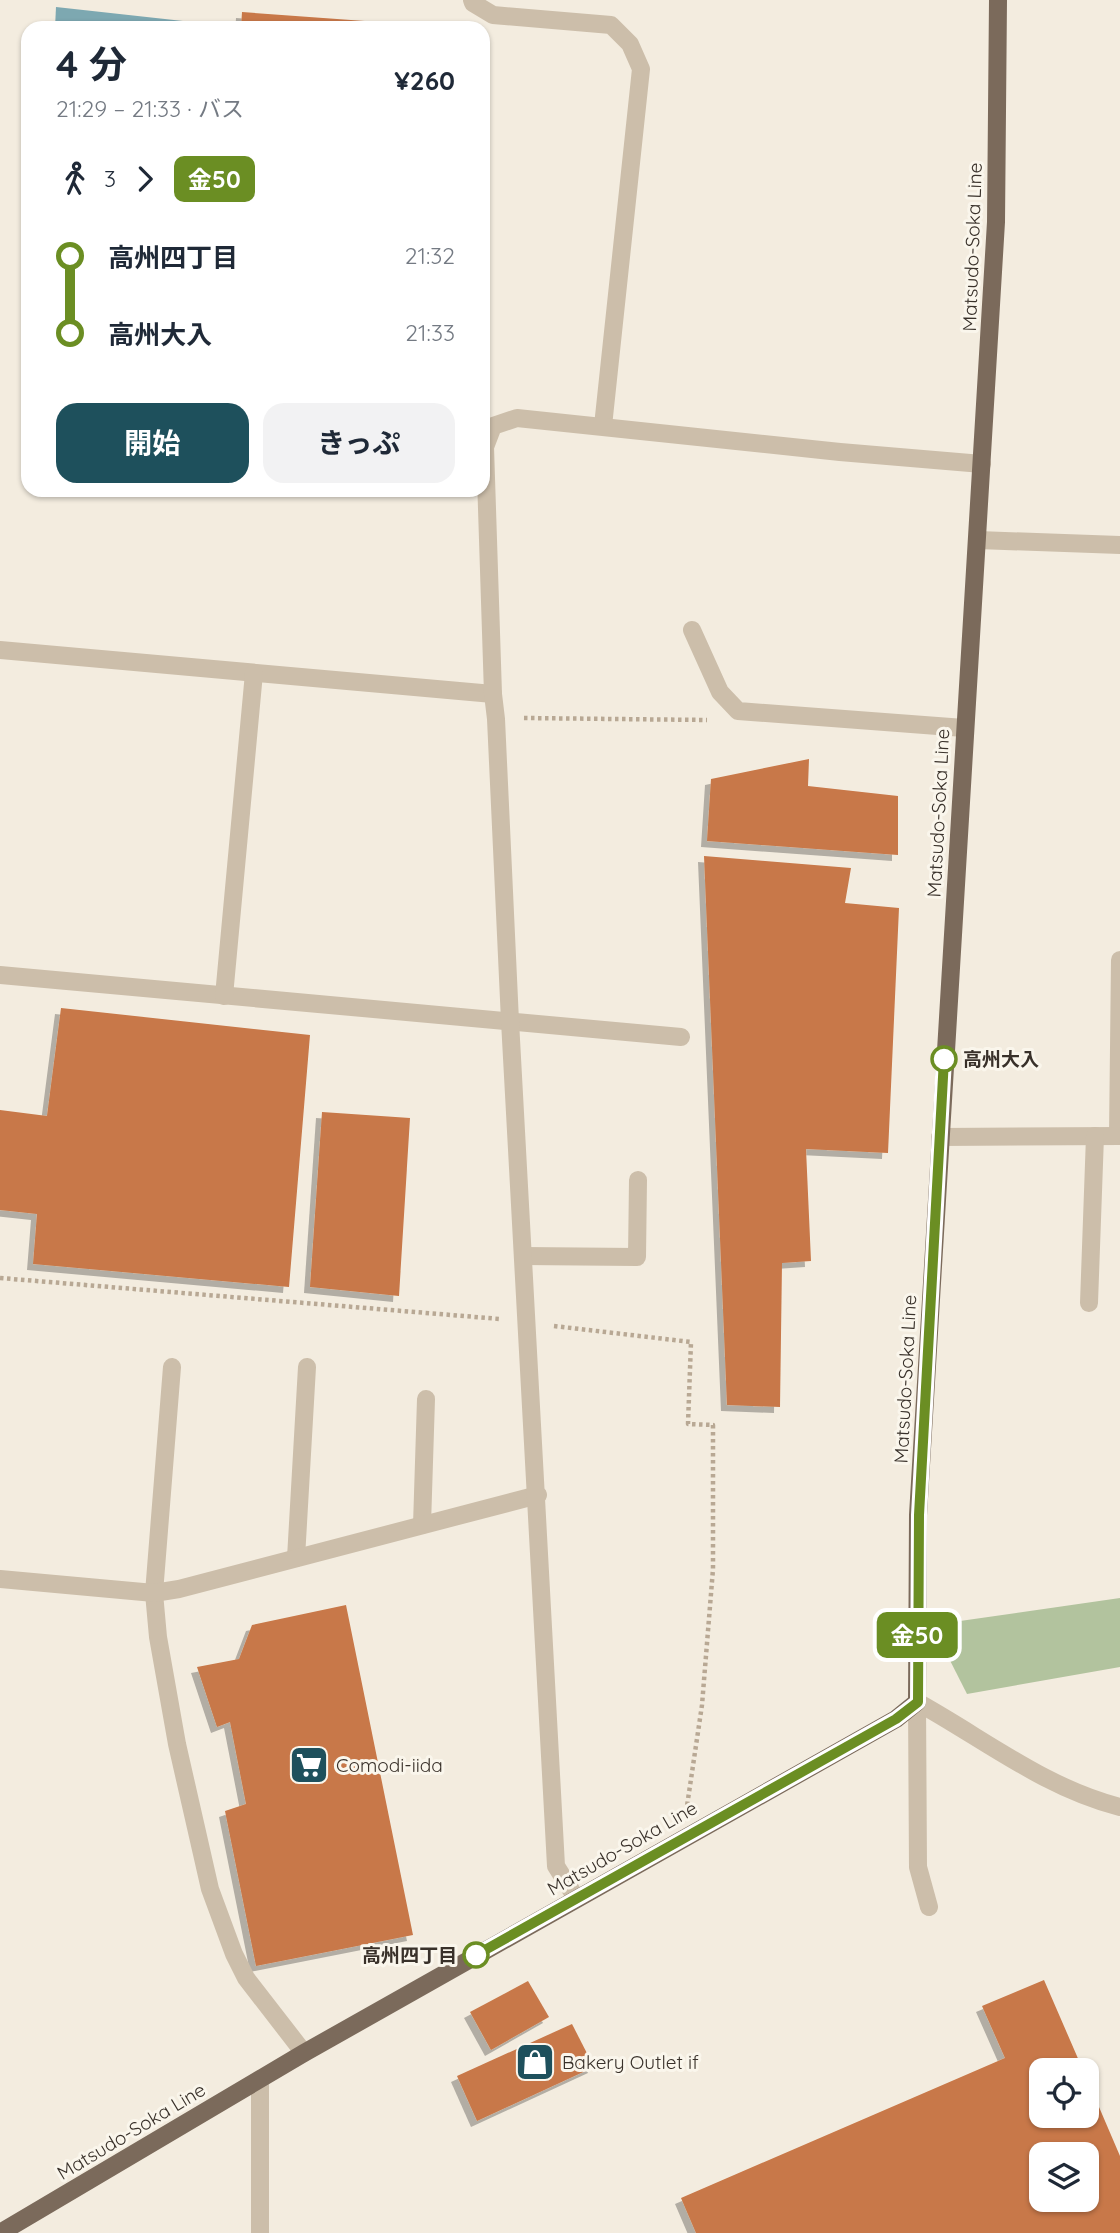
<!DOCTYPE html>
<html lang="ja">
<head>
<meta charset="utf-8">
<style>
	body { margin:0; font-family:Quicksand,"Noto Sans JP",sans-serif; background:#f2f2f3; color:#1f2937; height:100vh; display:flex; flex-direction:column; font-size:26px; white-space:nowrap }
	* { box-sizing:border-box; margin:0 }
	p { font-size:23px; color:#747a83 }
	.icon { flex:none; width:38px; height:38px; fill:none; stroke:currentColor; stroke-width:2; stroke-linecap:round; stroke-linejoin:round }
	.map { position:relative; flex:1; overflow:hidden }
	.panel { position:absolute; left:21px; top:21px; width:469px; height:476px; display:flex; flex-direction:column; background:#fff; border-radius:21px; box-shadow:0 2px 5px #0004 }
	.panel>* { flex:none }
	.badge { padding:0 14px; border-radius:10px; font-size:24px; line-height:46px }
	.tools { position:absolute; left:1029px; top:2058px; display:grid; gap:14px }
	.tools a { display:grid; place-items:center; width:70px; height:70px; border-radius:14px; background:#fff; box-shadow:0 2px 5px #0004; font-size:35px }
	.map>.badge { position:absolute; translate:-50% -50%; box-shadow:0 0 0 4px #fff }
	.legs { display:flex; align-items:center; gap:10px; height:77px; padding:0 35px; font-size:23px }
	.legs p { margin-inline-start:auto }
	.headline { display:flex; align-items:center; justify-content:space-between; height:119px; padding:0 35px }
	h1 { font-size:38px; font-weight:700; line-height:52px }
	.cta { display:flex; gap:14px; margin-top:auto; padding:14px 35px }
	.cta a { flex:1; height:80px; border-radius:21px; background:#1e505c; color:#fff; font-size:28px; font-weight:700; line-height:80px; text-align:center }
	.cta a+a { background:#f2f2f3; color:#1f2937 }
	ul { padding:0 35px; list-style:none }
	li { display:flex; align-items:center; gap:24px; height:77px; font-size:26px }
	li i { display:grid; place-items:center; width:10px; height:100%; margin:0 9px; background:currentColor }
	li i::after { content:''; width:18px; height:18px; margin:-9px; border:5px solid; border-radius:50%; background:#fff }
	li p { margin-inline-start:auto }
	li:first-child i { background:linear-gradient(#0000 50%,currentColor 0) }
	li:last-child i { background:linear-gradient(currentColor 50%,#0000 0) }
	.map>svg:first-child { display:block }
	.green { fill:#b2c39e }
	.water { fill:#7da8b1 }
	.building { fill:#c87848; fill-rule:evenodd; filter:url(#shadow) }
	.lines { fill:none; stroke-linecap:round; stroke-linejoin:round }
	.path { stroke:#b8a894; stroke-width:4.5; stroke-dasharray:3.5 3.5; stroke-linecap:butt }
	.minor { stroke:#ccbeaa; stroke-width:18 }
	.major { stroke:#7b6a5b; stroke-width:18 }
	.line-1-casing { stroke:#fff; stroke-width:16 }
	.line-1 { stroke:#6b8e23; stroke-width:10 }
	.stop-1-dot { fill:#fff; stroke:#6b8e23; stroke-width:3.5 }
	.labels { text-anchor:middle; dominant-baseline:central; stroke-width:6; stroke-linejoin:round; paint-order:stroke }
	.street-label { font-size:19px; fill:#39312a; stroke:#faf6ec }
	.stop-label { font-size:19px; font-weight:bold; fill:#39312a; stroke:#faf6ec; text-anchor:start }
	.poi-label { font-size:19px; fill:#39312a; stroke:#faf6ec; text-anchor:start }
</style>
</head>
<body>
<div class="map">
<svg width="1120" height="2233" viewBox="0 0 1120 2233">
	<defs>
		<filter id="shadow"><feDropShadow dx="-6" dy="6" stdDeviation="0" flood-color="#0004"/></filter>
	</defs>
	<rect width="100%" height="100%" fill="#f3ecdf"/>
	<!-- green -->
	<polygon class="green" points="1120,1598 1120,1667 967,1694 932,1625"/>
	<!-- water -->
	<polygon class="water" points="56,7 192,22 191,28 55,28"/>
	<!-- building -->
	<g class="building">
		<polygon points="242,12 420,25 420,28 241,28"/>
		<polygon points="809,759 808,786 898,796 898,855 707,841 711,779"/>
		<polygon points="704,856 851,868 845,903 899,908 888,1153 806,1149 811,1261 782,1263 780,1407 727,1405"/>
		<polygon points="61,1008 310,1035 289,1287 33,1264 37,1214 0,1210 0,1110 47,1116"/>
		<polygon points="322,1112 410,1118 399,1296 310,1287"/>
		<polygon points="346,1605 413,1935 256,1966 225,1811 246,1804 230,1722 217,1727 197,1667 239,1659 252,1625"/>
		<path d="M1044,1980L1083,2070H1041V2116H1087V2079L1120,2156V2233H696L681,2198L1005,2058L982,2006ZM1041,2154H1087V2200H1041Z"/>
		<polygon points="528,1981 549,2017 491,2050 470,2012"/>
		<polygon points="572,2024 594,2067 477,2121 457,2076"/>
	</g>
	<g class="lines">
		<!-- path -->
		<g class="path">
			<polyline points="524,718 707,720"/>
			<polyline points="0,1278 500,1319"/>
			<polyline points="554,1326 691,1342 688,1424 713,1425 713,1569 702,1705 687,1806"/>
		</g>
		<!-- minor -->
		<g class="minor">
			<polyline points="472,0 473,3 493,15 611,25 630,44 641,69 603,426"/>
			<polyline points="978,540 1120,545"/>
			<polyline points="692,630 720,692 738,711 964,728"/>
			<polyline points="0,650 493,694"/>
			<polyline points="0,975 681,1037"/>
			<polyline points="224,996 254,673"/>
			<polyline points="1118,1136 1120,960"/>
			<polyline points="940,1137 1120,1136"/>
			<polyline points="523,1256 637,1257 638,1180"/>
			<polyline points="1089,1303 1095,1136"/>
			<polyline points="172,1367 154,1593 158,1637 177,1744 210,1889 234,1954 246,1978 304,2053"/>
			<polyline points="422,1525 426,1399"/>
			<polyline points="296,1558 307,1367"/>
			<polyline points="0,1579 154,1593 179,1589 538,1495"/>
			<path d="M917,1702C984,1739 1045,1788 1120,1807"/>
			<polyline points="917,1702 918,1867 929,1907"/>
			<polyline points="576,1898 556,1866 510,1021 496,719 493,694 485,447 493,426 517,418 840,452 982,464"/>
			<polyline points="260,2079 260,2233"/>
		</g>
		<!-- major -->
		<polyline class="major" points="0,2233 304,2053 896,1719 917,1702 918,1515 996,222 998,0"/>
	</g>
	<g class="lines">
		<!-- line-1 casing -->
		<g class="line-1-casing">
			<polyline id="line-1" points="476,1955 896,1719 918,1702 919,1515 944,1059"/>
		</g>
		<!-- line-1 -->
		<use href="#line-1" class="line-1"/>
	</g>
	<!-- icons -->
	<defs>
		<g id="supermarket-square" transform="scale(2.0125)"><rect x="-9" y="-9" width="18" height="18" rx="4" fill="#1e505c" stroke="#faf6ec"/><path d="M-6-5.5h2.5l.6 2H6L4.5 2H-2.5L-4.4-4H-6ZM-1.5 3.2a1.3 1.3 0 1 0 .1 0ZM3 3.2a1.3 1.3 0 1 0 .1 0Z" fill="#fff"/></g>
		<g id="shop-square" transform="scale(2.0125)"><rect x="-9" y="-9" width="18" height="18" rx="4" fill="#1e505c" stroke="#faf6ec"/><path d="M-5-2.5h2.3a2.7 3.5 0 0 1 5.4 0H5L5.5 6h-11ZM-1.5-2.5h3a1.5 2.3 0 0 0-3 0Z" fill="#fff"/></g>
	</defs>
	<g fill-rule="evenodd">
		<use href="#supermarket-square" x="309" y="1765"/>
		<use href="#shop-square" x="535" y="2062"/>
	</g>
	<!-- markers -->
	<g class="stop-1-dot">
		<circle cx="944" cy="1059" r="12"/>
		<circle cx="476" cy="1955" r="12"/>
	</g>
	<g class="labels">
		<!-- street labels -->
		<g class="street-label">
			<text transform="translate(972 247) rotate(-88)">Matsudo-Soka Line</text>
			<text transform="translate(938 813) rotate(-87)">Matsudo-Soka Line</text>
			<text transform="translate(905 1379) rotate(-87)">Matsudo-Soka Line</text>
			<text transform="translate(622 1848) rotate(-30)">Matsudo-Soka Line</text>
			<text transform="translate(131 2131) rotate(-31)">Matsudo-Soka Line</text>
		</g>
		<!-- stop labels -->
		<g class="stop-label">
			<text x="963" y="1059">高州大入</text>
			<text x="457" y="1955" text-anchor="end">高州四丁目</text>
		</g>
		<!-- poi labels -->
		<g class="poi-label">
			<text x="336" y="1765">Comodi-iida</text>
			<text x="562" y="2062">Bakery Outlet if</text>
		</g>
	</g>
</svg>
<div class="tools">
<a><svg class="icon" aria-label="locate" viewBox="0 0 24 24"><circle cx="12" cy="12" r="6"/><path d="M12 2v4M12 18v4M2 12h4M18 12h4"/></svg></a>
<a><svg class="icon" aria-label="layers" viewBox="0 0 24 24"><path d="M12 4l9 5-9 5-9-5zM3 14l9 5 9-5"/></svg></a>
</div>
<b class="badge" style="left:917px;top:1635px;background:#6b8e23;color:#fff">金50</b>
<section class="panel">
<div class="headline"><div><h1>4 分</h1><p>21:29 – 21:33 · バス</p></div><b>¥260</b></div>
<div class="legs"><svg class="icon" aria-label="walk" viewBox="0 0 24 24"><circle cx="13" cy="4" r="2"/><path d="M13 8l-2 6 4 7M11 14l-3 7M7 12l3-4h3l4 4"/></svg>3<svg class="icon" aria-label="forward" viewBox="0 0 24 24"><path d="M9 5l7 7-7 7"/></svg><b class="badge" style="background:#6b8e23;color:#fff">金50</b></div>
<ul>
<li><i style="color:#6b8e23"></i><b>高州四丁目</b><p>21:32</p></li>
<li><i style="color:#6b8e23"></i><b>高州大入</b><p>21:33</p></li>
</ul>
<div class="cta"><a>開始</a><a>きっぷ</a></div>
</section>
</div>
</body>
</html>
